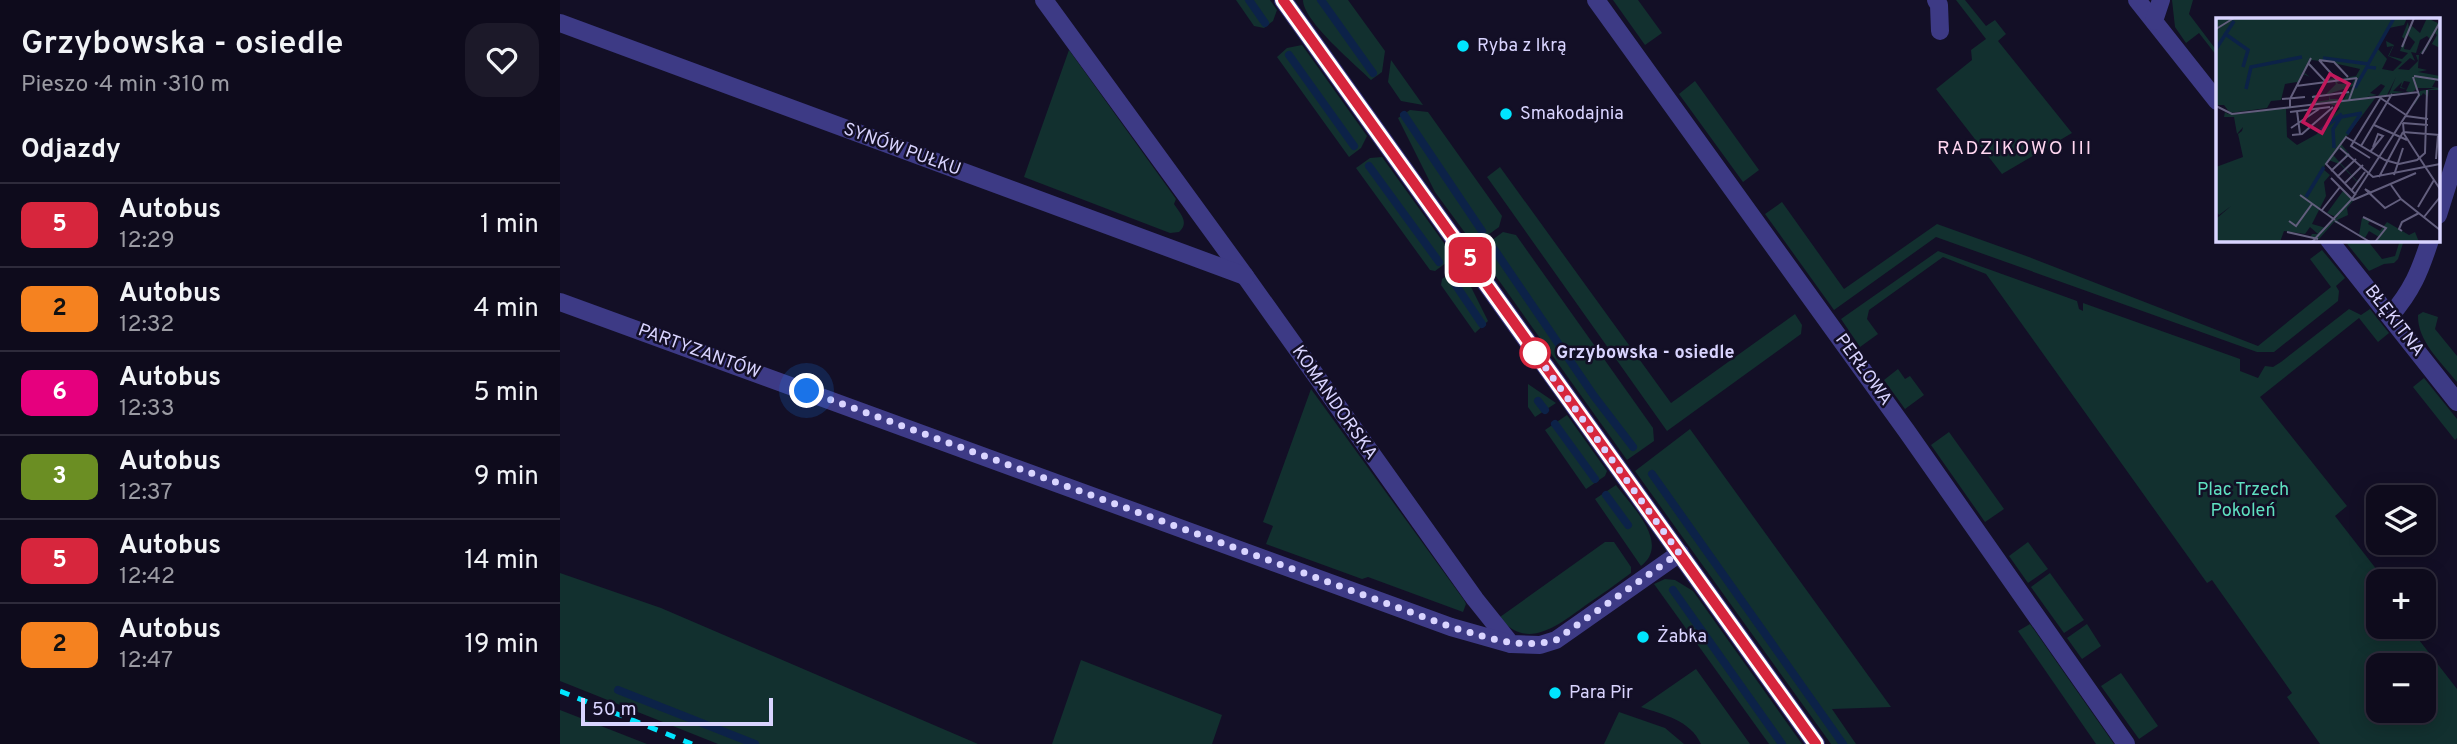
<!DOCTYPE html>
<html lang="pl">
<head>
<meta charset="utf-8">
<style>
	body { margin:0; font-family:Overpass,sans-serif; background:#1c1929; color:#f1f3f6; height:100vh; display:flex; flex-direction:column; font-size:26px; white-space:nowrap }
	* { box-sizing:border-box; margin:0 }
	p { font-size:23px; color:#9b9ba3 }
	.icon { flex:none; width:38px; height:38px; fill:none; stroke:currentColor; stroke-width:2; stroke-linecap:round; stroke-linejoin:round }
	.map { position:relative; flex:1; overflow:hidden }
	.drawer { display:flex; flex-direction:column; background:#0e0b1c; width:560px }
	.drawer>* { flex:none }
	.badge { padding:0 14px; border-radius:10px; font-size:24px; line-height:46px }
	.controls { position:absolute; left:1806px; top:485px; display:grid; gap:14px }
	.controls a { display:grid; place-items:center; width:70px; height:70px; border-radius:14px; background:#0e0b1c; box-shadow:0 4px 18px #0003,0 0 0 2px #2e2b3b; font-size:35px }
	.scale { position:absolute; left:21px; bottom:18px; width:192px; box-sizing:border-box; padding-left:7px; border:4px solid #d9d4ff; border-top:0; font-size:19px; line-height:24px; white-space:nowrap; color:#d9d4ff; -webkit-text-stroke:5px #130f26; paint-order:stroke }
	.you { position:absolute; width:35px; height:35px; margin:-18px; border:5px solid #fff; border-radius:50%; background:#1a73e8; box-shadow:0 0 0 10px #1a73e833 }
	.map>.badge { position:absolute; translate:-50% -50%; box-shadow:0 0 0 4px #fff }
	h2 { padding:0 21px; font-size:26px; line-height:63px }
	.round { display:grid; place-items:center; flex:none; width:74px; height:74px; border-radius:21px; background:#1c1929 }
	.summary { display:flex; align-items:center; justify-content:space-between; height:119px; padding:0 21px }
	h1 { font-size:33px; font-weight:600; line-height:52px }
	ul { padding:0; list-style:none }
	li { display:flex; align-items:center; gap:21px; height:84px; padding:0 21px; border-top:2px solid #2e2b3b }
	li div { flex:1 }
	li b { display:block; font-size:26px }
	li em { font-style:normal }
	li .badge { min-width:77px; font-weight:700; text-align:center }
	main { display:flex; flex:1; min-height:0 }
	.map>svg:first-child { display:block }
	.green { fill:#12302f; fill-rule:evenodd }
	.lines { fill:none; stroke-linecap:round; stroke-linejoin:round }
	.stream { stroke:#0c2248; stroke-width:8 }
	.minor { stroke:#3d3a85; stroke-width:18 }
	.rail { stroke:#00e5ff; stroke-width:5; stroke-dasharray:10 9; stroke-linecap:butt }
	.line-casing { stroke:#fff; stroke-width:16 }
	.line { stroke:#d7263d; stroke-width:10 }
	.walk { stroke:#d9d4ff; stroke-width:7; stroke-dasharray:0 12.6 }
	.poi-dot { fill:#00e5ff; stroke:#130f26; stroke-width:2.5 }
	.stop-dot { fill:#fff; stroke:#d7263d; stroke-width:3.5 }
	.labels { text-anchor:middle; dominant-baseline:central; stroke-width:5; stroke-linejoin:round; paint-order:stroke }
	.poi-label { font-size:18px; fill:#d9d4ff; stroke:#130f26; text-anchor:start }
	.street-label { font-size:18px; fill:#d9d4ff; stroke:#130f26 }
	.stop-label { font-size:18px; font-weight:bold; fill:#d9d4ff; stroke:#130f26; text-anchor:start }
	.park-label { font-size:18px; fill:#5fe0c0; stroke:#130f26 }
	.neighbourhood-label { font-size:19px; letter-spacing:2px; fill:#ffd6f0; stroke:#130f26 }
	.inset-river { fill:none; stroke:#0c2248; stroke-width:3.5 }
	.inset-road { fill:none; stroke:#625e7d; stroke-width:2 }
	.view { fill:#c2185b; fill-opacity:0.15; stroke:#c2185b; stroke-width:3.5 }
	.inset-edge { fill:none; stroke:#d9d4ff; stroke-width:3.5 }
</style>
</head>
<body>
<main>
<section class="drawer">
<div class="summary"><div><h1>Grzybowska - osiedle</h1><p>Pieszo · 4 min · 310 m</p></div><a class="round"><svg class="icon" aria-label="heart" viewBox="0 0 24 24"><path d="M12 20l-8-8c-3-5 5-10 8-4 3-6 11-1 8 4z"/></svg></a></div>
<h2>Odjazdy</h2>
<ul>
<li><span class="badge" style="background:#d7263d;color:#fff">5</span><div><b>Autobus</b><p>12:29</p></div><em>1 min</em></li>
<li><span class="badge" style="background:#f58220;color:#111">2</span><div><b>Autobus</b><p>12:32</p></div><em>4 min</em></li>
<li><span class="badge" style="background:#e6007e;color:#fff">6</span><div><b>Autobus</b><p>12:33</p></div><em>5 min</em></li>
<li><span class="badge" style="background:#6b8e23;color:#fff">3</span><div><b>Autobus</b><p>12:37</p></div><em>9 min</em></li>
<li><span class="badge" style="background:#d7263d;color:#fff">5</span><div><b>Autobus</b><p>12:42</p></div><em>14 min</em></li>
<li><span class="badge" style="background:#f58220;color:#111">2</span><div><b>Autobus</b><p>12:47</p></div><em>19 min</em></li>
</ul>
</section>
<div class="map">
<svg width="1897" height="744" viewBox="0 0 1897 744">
	<rect width="100%" height="100%" fill="#130f26"/>
	<!-- green -->
	<g class="green">
		<polygon points="676,0 710,0 717,10 713,21 704,28 694,26"/>
		<path d="M743,0H788L825,51L822,72L811,80C795,64 743,21 743,0Z"/>
		<polygon points="1053,0 1078,0 1102,33 1085,45"/>
		<polygon points="1396,0 1405,0 1426,26 1435,20 1446,34 1438,41 1512,133 1442,174 1376,89 1412,60 1411,50 1426,39"/>
		<polygon points="1612,0 1633,0 1629,14 1657,51 1657,56 1639,33 1626,43 1615,27"/>
		<polygon points="742,45 807,136 801,148 789,157 717,57 727,48"/>
		<path d="M509,50L616,199L614,204C620,213 630,223 619,232L610,233L464,177Z"/>
		<polygon points="831,60 863,105 841,101 828,82"/>
		<polygon points="1135,81 1199,170 1183,182 1119,94"/>
		<polygon points="850,110 868,112 942,216 939,227 914,245 875,192 838,118"/>
		<polygon points="822,157 894,257 875,271 870,270 796,168 810,158"/>
		<polygon points="940,167 1111,403 1235,314 1242,325 1241,334 1107,431 927,177"/>
		<polygon points="1222,202 1284,289 1377,224 1469,257 1698,346 1771,287 1750,259 1762,250 1785,278 1776,286 1779,291 1778,301 1714,352 1697,352 1376,237 1274,310 1205,214"/>
		<polygon points="943,232 956,235 1093,428 1094,441 1067,460 920,254 920,249"/>
		<polygon points="1784,240 1807,240 1822,259 1835,256 1840,240 1844,240 1838,259 1834,263 1824,264 1809,271"/>
		<path d="M1378,251L1517,301L1519,309L1523,311V303L1680,359V371L1698,378L1705,366L1713,367L1721,362L1789,309L1801,315L1810,309L1829,333L1818,342L1799,318L1700,397L1787,506L1775,516L1817,570L1812,575L1818,584V626L1849,627L1897,689V744H1760L1727,697L1732,693L1652,580L1647,583L1426,274L1383,257L1309,310L1307,319L1318,334L1300,347L1281,319ZM1818,665H1864V710H1818Z"/>
		<polygon points="901,267 928,321 915,333 881,285 882,279"/>
		<path d="M1863,312L1878,317L1875,329L1897,356V382C1882,363 1857,341 1858,315Z"/>
		<polygon points="1338,369 1345,379 1350,376 1364,395 1345,409 1324,380"/>
		<polygon points="1864,378 1897,419 1897,438 1895,440 1853,387"/>
		<polygon points="968,384 996,403 975,417 968,407"/>
		<polygon points="751,389 904,600 906,604 903,612 808,577 802,579 706,544 713,526 703,522"/>
		<polygon points="1007,415 1047,471 1045,476 1026,489 985,430"/>
		<polygon points="1130,429 1331,707 1272,709 1296,744 1271,744 1075,471"/>
		<polygon points="1389,432 1444,509 1425,522 1371,445"/>
		<path d="M1056,485C1071,506 1111,543 1081,566L1035,499Z"/>
		<path d="M1045,542H1054L1071,567V573C1056,584 1041,595 1026,605C1001,623 966,653 940,617Z"/>
		<polygon points="1468,542 1488,569 1468,583 1449,556"/>
		<polygon points="0,573 101,608 418,744 158,744 0,681"/>
		<polygon points="1490,573 1524,620 1504,633 1471,587"/>
		<polygon points="1105,579 1115,580 1133,591 1242,744 1209,744 1094,584"/>
		<polygon points="1470,624 1554,744 1536,744 1458,631"/>
		<polygon points="1527,624 1541,646 1522,659 1507,638"/>
		<polygon points="521,660 662,715 652,744 492,744"/>
		<path d="M1136,669L1190,744H1141C1130,720 1104,715 1081,707Z"/>
		<polygon points="1561,673 1598,726 1579,739 1541,686"/>
		<polygon points="0,710 87,744 0,744"/>
		<polygon points="1059,712 1105,728 1124,744 1044,744"/>
	</g>
	<g class="lines">
		<!-- stream -->
		<g class="stream">
			<polyline points="689,0 705,23"/>
			<polyline points="761,0 813,73"/>
			<polyline points="729,55 794,146"/>
			<polyline points="844,115 922,231"/>
			<polyline points="809,166 879,262"/>
			<polyline points="934,249 1034,396 1073,447"/>
			<polyline points="891,278 922,324"/>
			<polyline points="978,401 985,410"/>
			<polyline points="995,424 1035,479"/>
			<polyline points="1092,474 1283,744"/>
			<polyline points="1046,495 1068,525"/>
			<polyline points="1113,590 1222,744"/>
			<polyline points="58,690 195,744"/>
		</g>
		<!-- minor -->
		<g class="minor">
			<polyline points="484,0 685,276 915,599 951,644 980,645 996,640 1120,553"/>
			<polyline points="723,0 1256,744"/>
			<polyline points="1036,0 1348,433 1566,744"/>
			<polyline points="1376,0 1379,5 1380,31"/>
			<polyline points="1577,0 1657,101"/>
			<polyline points="1594,21 1601,0"/>
			<polyline points="0,23 685,276"/>
			<polyline points="1878,215 1897,155"/>
			<polyline points="1769,240 1897,402"/>
			<polyline points="0,302 891,627 951,644"/>
			<path d="M1830,316C1852,291 1860,271 1870,240"/>
		</g>
		<!-- rail -->
		<polyline class="rail" points="0,691 132,744"/>
	</g>
	<g class="lines">
		<!-- line casing -->
		<g class="line-casing">
			<polyline id="line" points="723,0 1256,744"/>
		</g>
		<!-- line -->
		<use href="#line" class="line"/>
		<!-- walk -->
		<path class="walk" d="M247,391L891,627C927,637 959,650 996,640L1119,553L975,353"/>
	</g>
	<!-- markers -->
	<g class="poi-dot">
		<circle cx="903" cy="46" r="7"/>
		<circle cx="946" cy="114" r="7"/>
		<circle cx="1083" cy="637" r="7"/>
		<circle cx="995" cy="693" r="7"/>
	</g>
	<circle class="stop-dot" cx="975" cy="353" r="14"/>
	<g class="labels">
		<!-- poi labels -->
		<g class="poi-label">
			<text x="917" y="46">Ryba z Ikrą</text>
			<text x="960" y="114">Smakodajnia</text>
			<text x="1097" y="637">Żabka</text>
			<text x="1009" y="693">Para Pir</text>
		</g>
		<!-- street labels -->
		<g class="street-label">
			<text transform="translate(342 150) rotate(20)">SYNÓW PUŁKU</text>
			<text transform="translate(1834 321) rotate(52)">BŁĘKITNA</text>
			<text transform="translate(139 352) rotate(20)">PARTYZANTÓW</text>
			<text transform="translate(1303 370) rotate(54)">PERŁOWA</text>
			<text transform="translate(774 403) rotate(55)">KOMANDORSKA</text>
		</g>
		<!-- stop labels -->
		<g class="stop-label">
			<text x="996" y="353">Grzybowska - osiedle</text>
		</g>
		<!-- park labels -->
		<g class="park-label">
			<text x="1683" y="490">Plac Trzech<tspan x="1683" dy="21">Pokoleń</tspan></text>
		</g>
		<!-- neighbourhood labels -->
		<g class="neighbourhood-label">
			<text x="1455" y="149">RADZIKOWO III</text>
		</g>
	</g>
	<!-- overview -->
	<g transform="translate(1656 18)">
		<rect width="224" height="224" fill="#130f26"/>
		<path d="M0,0H191L188,7L173,10L162,31L171,41L166,51L177,53L186,44L172,38L177,28L171,29L170,23L178,27L173,38L186,41L192,35L184,33L186,27L189,23L188,31L194,32L199,24L191,16L189,21L186,19L192,4L193,12L196,8L204,15L211,0L224,6L220,14L224,9V30L216,26L213,31L221,17L219,15L210,32L203,36L215,22L211,18L204,22L200,35L195,34L199,43L194,40L182,51L193,52L202,43L200,37H203L202,50L211,52L202,54L224,58V65L220,62L216,69L224,70V91L223,72H213L212,79L207,75L206,77L204,78L199,86L197,87L204,73L220,70H202L195,75L190,73L194,64L188,63L185,69L190,71L184,70L186,64L177,73L189,74L173,76L180,59L171,77L162,78L169,68L165,66L154,75L161,77L151,79H160L125,126L135,138L128,140L131,134L124,130L117,137L129,150L134,146L130,151L141,163L144,161L141,164L124,146L112,142L107,151L114,157L108,164L110,178L96,206L110,210L118,202L114,200H122L111,195L127,173L138,182L131,190L132,197L121,202L125,206L118,204L103,221L93,224L100,220H94L96,216H102L94,209L89,216L68,213L64,224H0V201L15,188L3,197L0,193V149L27,139L22,116L26,113L27,109L21,116L18,99H8L9,94L12,96H25L91,87L97,84V77H103L98,84L113,82V77L114,81H128L131,75L122,74L133,75L137,68L109,77L120,66L118,62L113,64V63H110L109,62L119,60L122,66H136L139,60L121,61L140,58L144,51L122,46L126,52L120,45L96,42L92,46L96,47L97,51L92,47L88,55L90,56L94,59L87,56L82,68L81,64L69,66L65,82L55,83L51,90L14,95L8,87H0ZM110,84L124,90L101,116L81,127L71,119L70,91ZM146,200L155,201L152,206L164,213L171,204L193,217L199,214L203,224H160L163,219L153,213L149,220L143,217Z" fill="#12302f" fill-rule="evenodd"/>
		<path class="inset-river" d="M8,15L32,32L27,49M0,31L18,3M107,40L153,46M151,48L178,0M139,70L151,49L160,50M30,71L35,49L86,39M125,99L146,95M105,112L126,96M131,116L144,97M118,130L117,111L126,97M90,179L108,149"/>
		<path class="inset-road" d="M0,11L18,0M186,29L198,0M206,36L224,4M103,42L118,44L132,59M103,42L121,62M92,45L109,63M198,58L224,62M80,68L141,60M96,79L133,74M163,79L190,97M66,81L89,79M133,82L141,60M0,88L16,96L203,74M74,89V81L95,40M81,93L84,116M74,94L114,89M190,98L212,101M187,105L188,116L210,150M187,105L212,107M158,107L191,122M75,110L103,91M187,114L224,117M76,117L86,116L117,89M145,128L176,76M124,130L157,159L224,146M154,134L167,118L162,116L157,129M154,140L135,128L164,81M220,141L222,117M210,150L224,171M115,153L133,136M178,157L187,130M121,159L140,141M163,159L187,114M115,160L137,182L200,155M128,166L147,147M175,167L185,181L224,212M135,173L149,154M156,175L149,171L169,190L185,181M84,177L119,202M140,177L110,146L130,119L169,142L183,146L201,142L209,135L211,72M202,189L218,162M106,192L124,169M147,199L170,210L159,224M208,199L224,179M73,203L80,208L96,186M119,203L154,224M186,213L183,211L186,204L203,195M71,214L102,221M96,224L136,181L203,77L197,59"/>
		<path class="view" d="M114,56L133,66L106,115L87,104Z"/>
		<rect width="224" height="224" class="inset-edge"/>
	</g>
</svg>
<div class="controls">
<a><svg class="icon" aria-label="layers" viewBox="0 0 24 24"><path d="M12 4l9 5-9 5-9-5zM3 14l9 5 9-5"/></svg></a>
<a>+</a>
<a>−</a>
</div>
<div class="scale">50 m</div>
<div class="you" style="left:247px;top:391px"></div>
<b class="badge" style="left:910px;top:260px;background:#d7263d;color:#fff">5</b>
</div>
</main>
</body>
</html>
